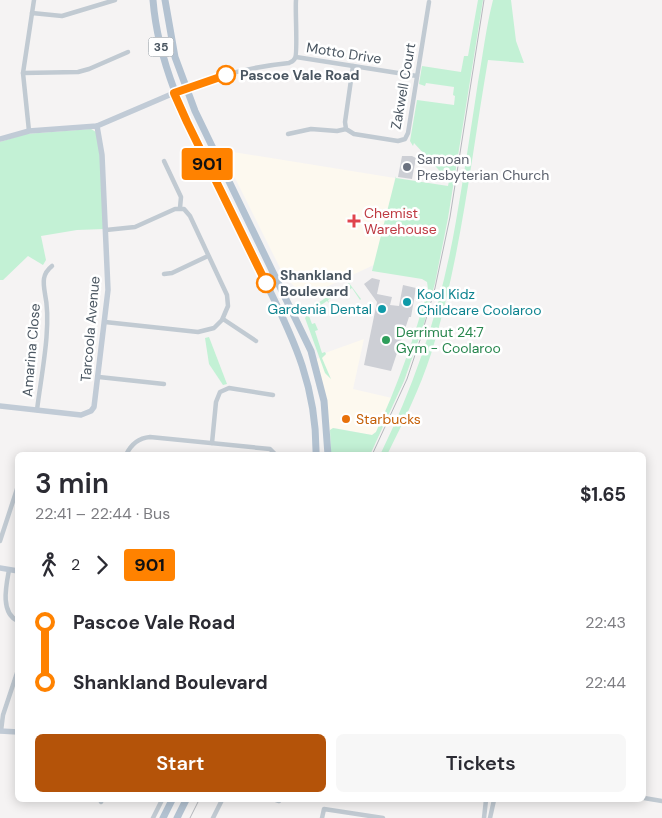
<!DOCTYPE html>
<html lang="en">
<head>
<meta charset="utf-8">
<style>
	body { margin:0; font-family:"DM Sans",sans-serif; background:#f7f7f7; color:#2b2b33; height:100vh; display:flex; flex-direction:column; font-size:19px; white-space:nowrap }
	* { box-sizing:border-box; margin:0 }
	p { font-size:16px; color:#7c7c81 }
	.icon { flex:none; width:28px; height:28px; fill:none; stroke:currentColor; stroke-width:2; stroke-linecap:round; stroke-linejoin:round }
	.map { position:relative; flex:1; overflow:hidden }
	.sheet { position:absolute; left:15px; top:452px; width:631px; height:350px; display:flex; flex-direction:column; background:#fff; border-radius:8px; box-shadow:0 2px 12px #0003 }
	.sheet>* { flex:none }
	.badge { padding:0 10px; border-radius:4px; font-size:18px; line-height:32px }
	.map>.badge { position:absolute; translate:-50% -50%; box-shadow:0 0 0 2px #fff }
	.legs { display:flex; align-items:center; gap:8px; height:55px; padding:0 20px; font-size:16px }
	.legs p { margin-inline-start:auto }
	.summary { display:flex; align-items:center; justify-content:space-between; height:85px; padding:0 20px }
	h1 { font-size:28px; font-weight:600; line-height:38px }
	.button { display:flex; gap:10px; margin-top:auto; padding:10px 20px }
	.button a { flex:1; height:58px; border-radius:8px; background:#b45309; color:#fff; font-size:20px; font-weight:600; line-height:58px; text-align:center }
	.button a+a { background:#f7f7f7; color:#2b2b33 }
	ul { padding:0 20px; list-style:none }
	li { display:flex; align-items:center; gap:18px; height:60px; font-size:19px }
	li i { display:grid; place-items:center; width:8px; height:100%; margin:0 6px; background:currentColor }
	li i::after { content:''; width:12px; height:12px; margin:-6px; border:4px solid; border-radius:50%; background:#fff }
	li p { margin-inline-start:auto }
	li:first-child i { background:linear-gradient(#0000 50%,currentColor 0) }
	li:last-child i { background:linear-gradient(currentColor 50%,#0000 0) }
	.map>svg:first-child { display:block }
	.commercial { fill:#fdf9ef }
	.green { fill:#c3f1d5 }
	.building { fill:#cdcfd5 }
	.lines { fill:none; stroke-linecap:round; stroke-linejoin:round }
	.street { stroke:#c1cad2; stroke-width:4.5 }
	.secondary { stroke:#c1cbd6; stroke-width:5.5 }
	.primary { stroke:#b3c2d1; stroke-width:7 }
	.rail { stroke:#b5b8bd; stroke-width:1 }
	.line-1-casing { stroke:#fff; stroke-width:11 }
	.line-1 { stroke:#ff8200; stroke-width:8 }
	.stop-1-dot { fill:#fff; stroke:#ff8200; stroke-width:2.5 }
	.worship-dot { fill:#6b7280; stroke:#fff; stroke-width:2 }
	.health-dot { fill:#e0444e; stroke:#fff; stroke-width:2 }
	.culture-dot { fill:#0f9aa8; stroke:#fff; stroke-width:2 }
	.leisure-dot { fill:#2e9e5b; stroke:#fff; stroke-width:2 }
	.food-dot { fill:#e8710a; stroke:#fff; stroke-width:2 }
	.labels { text-anchor:middle; dominant-baseline:central; stroke-width:5; stroke-linejoin:round; paint-order:stroke }
	.shield { fill:#fff; stroke:#808990; stroke-width:1 }
	.shield-label { font-size:12px; font-weight:bold; fill:#4a5661 }
	.street-label { font-size:14px; fill:#4a5661; stroke:#fff }
	.stop-label { font-size:14px; font-weight:bold; fill:#4a5661; stroke:#fff; text-anchor:start }
	.worship-label { font-size:14px; fill:#5b616d; stroke:#fff; text-anchor:start }
	.health-label { font-size:14px; fill:#be3a42; stroke:#fff; text-anchor:start }
	.culture-label { font-size:14px; fill:#0d838f; stroke:#fff; text-anchor:start }
	.leisure-label { font-size:14px; fill:#27864d; stroke:#fff; text-anchor:start }
	.food-label { font-size:14px; fill:#c56008; stroke:#fff; text-anchor:start }
</style>
</head>
<body>
<div class="map">
<svg width="662" height="818" viewBox="0 0 662 818">
	<rect width="100%" height="100%" fill="#f5f3f3"/>
	<!-- commercial -->
	<g class="commercial">
		<polygon points="221,150 395,178 376,264 309,295 305,295 301,293 284,276"/>
		<polygon points="364,339 353,389 392,398 376,432 372,435 335,428 327,432 314,360 326,355 325,353"/>
	</g>
	<!-- green -->
	<g class="green">
		<path d="M478,0H483L448,218L435,283L423,327L404,381L370,455H331L330,430L333,428L372,435L376,432C398,385 414,338 428,289L427,282L422,279L372,271L396,176V178L448,186L449,181L414,143L413,146L410,141L417,100L454,105L455,96L453,95L454,87L426,83L425,86L419,84L422,66L461,72L464,56H468Z"/>
		<path d="M493,0H511L516,41L524,63L488,60C471,158 461,259 431,354C420,388 403,423 387,455H380C417,380 442,303 456,221C464,175 471,128 478,82C483,55 486,27 493,0Z"/>
		<polygon points="91,129 96,132 100,155 104,229 77,230 41,236 46,260 43,265 28,256 3,280 0,280 0,142 25,134"/>
		<polygon points="349,283 361,299 360,300 352,288 349,290 348,288 328,300 329,303 327,301 312,311 313,314 309,316 312,324 315,323 318,330 315,331 322,353 325,352 326,354 322,358 331,379 325,373 305,318 310,312 309,310 310,308"/>
		<polygon points="209,337 227,384 223,385 209,364 205,338"/>
	</g>
	<!-- building -->
	<g class="building">
		<polygon points="402,156 412,156 416,158 412,179 398,177"/>
		<polygon points="372,278 380,280 377,294 392,297 390,305 399,306 403,285 416,288 411,317 409,317 391,371 364,365 377,302 364,284"/>
	</g>
	<g class="lines">
		<!-- street -->
		<g class="street">
			<polyline points="32,13 62,16 115,0"/>
			<polyline points="296,57 417,76"/>
			<polyline points="353,66 345,122 346,129 354,134 398,141 405,139 408,133 429,2"/>
			<polyline points="23,73 78,72 89,69 128,52"/>
			<path d="M174,93C211,77 249,67 289,63C291,62 294,61 295,58C298,54 295,10 296,0"/>
			<polyline points="29,131 23,73 34,0"/>
			<polyline points="288,134 311,129 337,131 346,129"/>
			<polyline points="164,161 181,197 180,208"/>
			<polyline points="164,274 172,273 208,256"/>
			<polyline points="223,319 256,341"/>
			<polyline points="105,322 198,332 214,328 222,320 228,306 227,295 190,216 184,209 175,209 135,227 106,230"/>
			<polyline points="99,377 164,384"/>
			<path d="M37,410C41,376 52,326 45,294C43,282 42,274 52,266"/>
			<polyline points="212,443 216,402 220,392 229,388 273,395"/>
			<path d="M126,455C131,444 139,438 150,437L270,449L276,455"/>
			<polyline points="0,541 18,486"/>
			<path d="M9,570C6,586 0,613 18,621"/>
			<polyline points="1,731 3,715 18,670"/>
			<polyline points="644,798 662,801"/>
			<polyline points="276,800 279,801"/>
			<polyline points="101,802 102,800"/>
			<polyline points="153,818 162,800"/>
			<polyline points="213,818 222,800"/>
			<polyline points="322,818 324,809 383,818"/>
			<polyline points="484,818 486,800"/>
			<polyline points="490,818 494,800"/>
		</g>
		<!-- secondary -->
		<g class="secondary">
			<polyline points="0,139 29,131 97,126 174,93"/>
			<polyline points="0,406 81,415 91,411 94,407 108,290 102,155 97,126"/>
			<polyline points="0,568 18,571"/>
			<polyline points="0,731 18,732"/>
		</g>
		<!-- primary -->
		<g class="primary">
			<path d="M153,0C158,63 185,119 213,174C230,210 248,247 266,283C295,341 317,389 316,455"/>
			<polyline points="165,0 175,57 195,111 311,351 324,401 328,455"/>
			<polyline points="163,818 172,800"/>
			<polyline points="177,818 186,800"/>
		</g>
		<!-- rail -->
		<g class="rail">
			<polyline points="372,455 407,379 420,340 435,288 450,217 484,0"/>
			<polyline points="190,818 199,800"/>
		</g>
	</g>
	<g class="lines">
		<!-- line-1 casing -->
		<g class="line-1-casing">
			<polyline id="line-1" points="226,75 174,93 187,122 266,283"/>
		</g>
		<!-- line-1 -->
		<use href="#line-1" class="line-1"/>
	</g>
	<!-- markers -->
	<g class="stop-1-dot">
		<circle cx="226" cy="75" r="9"/>
		<circle cx="266" cy="283" r="9"/>
	</g>
	<circle class="worship-dot" cx="407" cy="167" r="5"/>
	<path class="health-dot" d="M351.5 213.5h5v5h5v5h-5v5h-5v-5h-5v-5h5z"/>
	<g class="culture-dot">
		<circle cx="407" cy="302" r="5"/>
		<circle cx="382" cy="309" r="5"/>
	</g>
	<circle class="leisure-dot" cx="386" cy="340" r="5"/>
	<circle class="food-dot" cx="346" cy="419" r="5"/>
	<g class="labels">
		<!-- shield labels -->
		<rect class="shield" x="148.5" y="37.5" width="25" height="19" rx="4"/>
		<g class="shield-label">
			<text x="161" y="47">35</text>
		</g>
		<!-- street labels -->
		<g class="street-label">
			<text transform="translate(344 53) rotate(9)">Motto Drive</text>
			<text transform="translate(403 86) rotate(-80)">Zakwell Court</text>
			<text transform="translate(90 329) rotate(-85)">Tarcoola Avenue</text>
			<text transform="translate(31 350) rotate(-85)">Amarina Close</text>
		</g>
		<!-- stop labels -->
		<g class="stop-label">
			<text x="240" y="75">Pascoe Vale Road</text>
			<text x="280" y="275">Shankland<tspan x="280" dy="16">Boulevard</tspan></text>
		</g>
		<!-- worship labels -->
		<g class="worship-label">
			<text x="417" y="159">Samoan<tspan x="417" dy="16">Presbyterian Church</tspan></text>
		</g>
		<!-- health labels -->
		<g class="health-label">
			<text x="364" y="213">Chemist<tspan x="364" dy="16">Warehouse</tspan></text>
		</g>
		<!-- culture labels -->
		<g class="culture-label">
			<text x="417" y="294">Kool Kidz<tspan x="417" dy="16">Childcare Coolaroo</tspan></text>
			<text x="372" y="309" text-anchor="end">Gardenia Dental</text>
		</g>
		<!-- leisure labels -->
		<g class="leisure-label">
			<text x="396" y="332">Derrimut 24:7<tspan x="396" dy="16">Gym - Coolaroo</tspan></text>
		</g>
		<!-- food labels -->
		<g class="food-label">
			<text x="356" y="419">Starbucks</text>
		</g>
	</g>
</svg>
<b class="badge" style="left:207px;top:164px;background:#ff8200;color:#111">901</b>
<section class="sheet">
<div class="summary"><div><h1>3 min</h1><p>22:41 – 22:44 · Bus</p></div><b>$1.65</b></div>
<div class="legs"><svg class="icon" aria-label="walk" viewBox="0 0 24 24"><circle cx="13" cy="4" r="2"/><path d="M13 8l-2 6 4 7M11 14l-3 7M7 12l3-4h3l4 4"/></svg>2<svg class="icon" aria-label="forward" viewBox="0 0 24 24"><path d="M9 5l7 7-7 7"/></svg><b class="badge" style="background:#ff8200;color:#111">901</b></div>
<ul>
<li><i style="color:#ff8200"></i><b>Pascoe Vale Road</b><p>22:43</p></li>
<li><i style="color:#ff8200"></i><b>Shankland Boulevard</b><p>22:44</p></li>
</ul>
<div class="button"><a>Start</a><a>Tickets</a></div>
</section>
</div>
</body>
</html>
